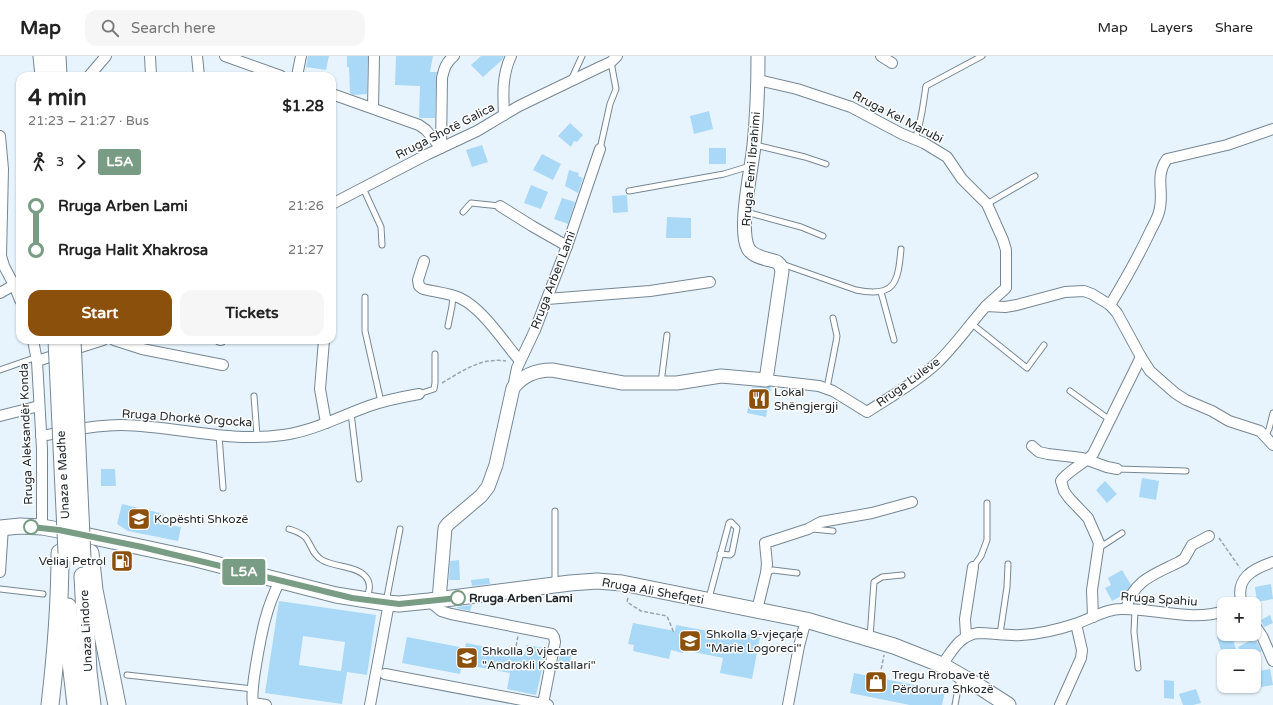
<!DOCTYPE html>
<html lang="en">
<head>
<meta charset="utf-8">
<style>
	body { margin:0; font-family:"Varela Round",sans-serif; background:#f6f6f6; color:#222; height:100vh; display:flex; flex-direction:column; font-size:15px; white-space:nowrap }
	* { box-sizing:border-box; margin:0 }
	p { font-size:13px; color:#767676 }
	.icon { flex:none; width:22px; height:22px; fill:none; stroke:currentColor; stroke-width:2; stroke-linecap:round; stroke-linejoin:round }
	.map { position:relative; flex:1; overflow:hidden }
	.drawer { position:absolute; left:16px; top:16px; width:320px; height:272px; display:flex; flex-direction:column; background:#fff; border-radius:12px; box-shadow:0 1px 3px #0004 }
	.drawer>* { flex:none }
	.badge { padding:0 8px; border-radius:3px; font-size:14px; line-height:26px }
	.fabs { position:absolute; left:1217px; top:541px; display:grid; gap:8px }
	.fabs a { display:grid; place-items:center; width:44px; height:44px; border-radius:8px; background:#fff; box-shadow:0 1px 3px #0004; font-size:20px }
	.map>.badge { position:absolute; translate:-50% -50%; box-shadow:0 0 0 2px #fff }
	.legs { display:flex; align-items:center; gap:6px; height:44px; padding:0 12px; font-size:13px }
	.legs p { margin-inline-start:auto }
	.headline { display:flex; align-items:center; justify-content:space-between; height:68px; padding:0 12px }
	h1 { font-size:22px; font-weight:700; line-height:30px }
	.action { display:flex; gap:8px; margin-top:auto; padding:8px 12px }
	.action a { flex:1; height:46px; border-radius:12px; background:#8b500b; color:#fff; font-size:16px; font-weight:700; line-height:46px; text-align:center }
	.action a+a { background:#f6f6f6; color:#222 }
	ul { padding:0 12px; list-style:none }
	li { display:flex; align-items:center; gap:14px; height:44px; font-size:15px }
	li i { display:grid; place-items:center; width:6px; height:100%; margin:0 5px; background:currentColor }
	li i::after { content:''; width:10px; height:10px; margin:-5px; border:3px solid; border-radius:50%; background:#fff }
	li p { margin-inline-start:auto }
	li:first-child i { background:linear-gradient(#0000 50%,currentColor 0) }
	li:last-child i { background:linear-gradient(currentColor 50%,#0000 0) }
	header { display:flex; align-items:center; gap:24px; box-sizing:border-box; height:56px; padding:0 20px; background:#fff; border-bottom:1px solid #e0e0e0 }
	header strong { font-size:19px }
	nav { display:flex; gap:22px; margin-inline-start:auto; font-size:14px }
	.search { width:280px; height:36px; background:#f6f6f6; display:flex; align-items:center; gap:10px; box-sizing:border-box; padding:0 14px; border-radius:12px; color:#767676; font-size:15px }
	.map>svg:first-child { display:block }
	.building { fill:#aad8f7 }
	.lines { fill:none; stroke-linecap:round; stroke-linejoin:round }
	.service-casing { stroke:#758794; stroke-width:7 }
	.minor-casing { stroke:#758794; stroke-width:12 }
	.tertiary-casing { stroke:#758794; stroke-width:15 }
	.secondary-casing { stroke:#758794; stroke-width:17 }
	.trunk-casing { stroke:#758794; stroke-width:19 }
	.path { stroke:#9aa4ac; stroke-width:1.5; stroke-dasharray:4 2; stroke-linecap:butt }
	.service { stroke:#fff; stroke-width:5 }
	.minor { stroke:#fff; stroke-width:10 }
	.tertiary { stroke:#fff; stroke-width:13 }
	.secondary { stroke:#fff; stroke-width:15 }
	.trunk { stroke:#fff; stroke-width:17 }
	.trunk-bridge-casing { stroke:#758794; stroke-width:19; stroke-linecap:butt }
	.trunk-bridge { stroke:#fff; stroke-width:17 }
	.line-1-casing { stroke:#fff; stroke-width:9 }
	.line-1 { stroke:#799c85; stroke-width:6 }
	.stop-1-dot { fill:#fff; stroke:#799c85; stroke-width:2 }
	.labels { text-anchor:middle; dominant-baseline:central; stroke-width:3; stroke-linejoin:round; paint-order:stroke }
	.street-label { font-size:12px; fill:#22292e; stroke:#fff }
	.poi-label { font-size:12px; fill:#22292e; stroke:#fff; text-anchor:start }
	.stop-label { font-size:12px; font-weight:bold; fill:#22292e; stroke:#fff; text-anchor:start }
</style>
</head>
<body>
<header>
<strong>Map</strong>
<div class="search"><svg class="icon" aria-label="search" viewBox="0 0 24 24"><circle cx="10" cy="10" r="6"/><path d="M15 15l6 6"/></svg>Search here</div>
<nav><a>Map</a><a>Layers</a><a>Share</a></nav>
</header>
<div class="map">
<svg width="1273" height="649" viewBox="0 0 1273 649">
	<rect width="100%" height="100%" fill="#e8f4fd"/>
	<!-- building -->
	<g class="building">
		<polygon points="308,0 329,0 326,14 306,11"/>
		<polygon points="347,0 368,0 367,38 353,39 350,37 349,11 347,11"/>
		<polygon points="396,0 433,0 430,16 437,16 436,22 435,62 419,62 420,30 395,29"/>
		<polygon points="481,0 504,0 502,4 483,21 471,9"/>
		<polygon points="709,55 713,73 694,78 690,60"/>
		<polygon points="570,67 583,79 577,86 574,85 571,91 558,80"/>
		<polygon points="482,89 488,106 472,111 466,94"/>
		<rect x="709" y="92" width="17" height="16"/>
		<polygon points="542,98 561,108 553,124 533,114"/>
		<polygon points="569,114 579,117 578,120 583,122 578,137 565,130"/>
		<polygon points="531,129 548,136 541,153 524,147"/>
		<polygon points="627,139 628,156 613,157 612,140"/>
		<polygon points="562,142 575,146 568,168 554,163"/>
		<polygon points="667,161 691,162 691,182 666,182"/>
		<polygon points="752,331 771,331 766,361 747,357"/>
		<polygon points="101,413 115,413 116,430 101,430"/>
		<polygon points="1142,422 1159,425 1156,444 1139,441"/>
		<polygon points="1105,425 1117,438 1107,447 1096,434"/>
		<polygon points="122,448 164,458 162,468 181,471 178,485 128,475 117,468"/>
		<polygon points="459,504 460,524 449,524 450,505"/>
		<polygon points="1122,514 1131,529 1125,538 1112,545 1105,532 1111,529 1108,522"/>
		<polygon points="489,522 490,528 472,530 471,524"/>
		<polygon points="1271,528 1273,543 1257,546 1255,531"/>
		<polygon points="279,545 376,559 367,619 341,615 345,586 303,580 299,609 347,616 342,648 265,637"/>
		<polygon points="472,549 470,555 457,552 457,551"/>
		<polygon points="1270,559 1273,567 1264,571 1261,564"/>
		<polygon points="633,567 675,575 676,569 729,579 730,575 760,581 752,623 720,617 723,602 684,594 683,597 671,594 669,603 633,595 634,589 628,588"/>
		<polygon points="1231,578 1236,593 1222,597 1217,581"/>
		<polygon points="407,581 465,592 466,587 525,598 526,589 545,592 544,596 546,597 536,639 507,633 510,617 462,608 460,618 402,607"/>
		<polygon points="1255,582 1262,595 1253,600 1243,600 1238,591"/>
		<polygon points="561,594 572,596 568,613 557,611"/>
		<polygon points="1270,613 1273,629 1255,632 1254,616"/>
		<polygon points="854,617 945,635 942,649 910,649 850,637"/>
		<polygon points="1164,624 1174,625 1174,643 1164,642"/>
		<polygon points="1196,633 1201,647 1193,649 1183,649 1179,638"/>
	</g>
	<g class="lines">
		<!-- service casing -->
		<g class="service-casing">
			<g id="service">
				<polyline points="571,24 582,0"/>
				<path d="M915,83C922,65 923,48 926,30L982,0"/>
				<polyline points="755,89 805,101 826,108"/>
				<polyline points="600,93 610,48 616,33 611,6"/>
				<polyline points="363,132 381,171 382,189"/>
				<polyline points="629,135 724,118 750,110"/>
				<polyline points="987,148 1035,120"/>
				<polyline points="463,156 471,147 500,150"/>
				<polyline points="746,156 801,171 823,180"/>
				<path d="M782,208L856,234C895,242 898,227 901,193"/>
				<polyline points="881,236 894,284"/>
				<polyline points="365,241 365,275 381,346"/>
				<polyline points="972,268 1027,312 1044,289"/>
				<polyline points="448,270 452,250 453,240"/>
				<polyline points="0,314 37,301"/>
				<polyline points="661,327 667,279"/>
				<polyline points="827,332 836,286 837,280 833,262"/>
				<polyline points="1070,335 1110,364"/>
				<polyline points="419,338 434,333 435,327 435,298"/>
				<polyline points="254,340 257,380"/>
				<polyline points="351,357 359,423"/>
				<polyline points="219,380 223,432"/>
				<polyline points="1265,381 1269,373 1273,357"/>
				<polyline points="1117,413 1186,415"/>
				<polyline points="555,455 555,528"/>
				<path d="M289,473C295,475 302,477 306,482C312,490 312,498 322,504C334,511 356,510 365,520C372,527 369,535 367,543"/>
				<polyline points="813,473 833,475"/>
				<polyline points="1099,492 1122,477"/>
				<polyline points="973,511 981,500 987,484 987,447"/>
				<polyline points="766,517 773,514 797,517"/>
				<polyline points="0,533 43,538"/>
				<polyline points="709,542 729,467 731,466 737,472 732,497 730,499 720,498"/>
				<polyline points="386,546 400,473"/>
				<polyline points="1135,554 1134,576 1138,612"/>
				<polyline points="1000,578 1007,531 1008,508"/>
				<polyline points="870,581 874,526 882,521 902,519"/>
				<polyline points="127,619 253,633"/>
				<polyline points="955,649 960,622"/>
			</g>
		</g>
		<!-- minor casing -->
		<g class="minor-casing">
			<g id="minor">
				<polyline points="150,0 151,20"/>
				<polyline points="197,0 199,20"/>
				<polyline points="225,0 281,20"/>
				<polyline points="881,0 892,7"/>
				<polyline points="89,20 106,0"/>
				<polyline points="297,20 301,0"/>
				<polyline points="758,24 797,33 851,51 902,78 924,87 947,101 962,123 987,148 1003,184 1006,194 1006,232 986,250"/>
				<polyline points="332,38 419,69 426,74 441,92"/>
				<polyline points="373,52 374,0"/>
				<path d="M504,59C503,38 502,19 511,0"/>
				<polyline points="0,80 3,113 1,200 4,210 14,229 0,237"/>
				<path d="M441,92L442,22C444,13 446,6 454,0"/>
				<polyline points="332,148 428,98 477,75 519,50 600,11 611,6 617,0"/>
				<polyline points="500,150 532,170 567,190"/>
				<path d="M424,205L418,224L419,230L423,233C435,236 449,237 460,242C483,253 503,285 520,305"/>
				<polyline points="20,228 14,229 20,244"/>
				<polyline points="547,243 650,235 710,226"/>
				<path d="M1110,249C1124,226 1137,203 1149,178C1152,171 1157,164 1159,156C1165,136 1154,121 1167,103L1227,89L1273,73"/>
				<polyline points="33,284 37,305 42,393 42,471"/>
				<polyline points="114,284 142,293 223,309"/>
				<polyline points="220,284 221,284"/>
				<polyline points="324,284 320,333 326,367"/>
				<polyline points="37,305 103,284"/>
				<path d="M766,324L819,330L833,335L867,356C890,341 915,327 936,308C955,290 969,269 986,250L1005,251L1017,249L1065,236L1084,235L1092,238L1110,249L1117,257L1141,301L1150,315L1175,337L1186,344L1212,355L1229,365L1260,375L1273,389"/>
				<polyline points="513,332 517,312 535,274 567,190 600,93"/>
				<polyline points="0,360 39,350"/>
				<path d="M41,380C68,375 95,369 122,369C176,370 228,387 283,379C313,375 341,360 369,350C386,344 402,341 419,338"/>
				<polyline points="1032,390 1039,396 1048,398 1082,402 1107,411 1117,413"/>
				<polyline points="0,516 3,471"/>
				<polyline points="429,545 441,555 451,558 552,578 554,581 555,586 543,648"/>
				<path d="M1242,548C1234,522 1253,513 1273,506"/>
				<path d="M1126,553C1133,524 1155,518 1179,506L1184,503L1192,489L1209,480"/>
				<polyline points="757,554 766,517 767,508 765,487 808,473 821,466 872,457 912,446"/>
				<path d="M1093,561L1092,534L1099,487L1088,462L1069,442L1064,435L1061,425C1066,416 1085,407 1093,398L1141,301"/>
				<polyline points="1254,568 1262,580 1273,605"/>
				<polyline points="966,579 965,563 973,511"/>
				<path d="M942,609C952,595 960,579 978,577C992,577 1007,580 1021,579C1039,578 1057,574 1075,568C1089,564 1105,553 1121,553C1154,552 1192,566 1224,555"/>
				<polyline points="385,618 548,649"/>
				<polyline points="253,647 266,649"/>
				<path d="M253,649C251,636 254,622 256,609C261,579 266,551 280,525"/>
				<polyline points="370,649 389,547"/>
				<polyline points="788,649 799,590 806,564"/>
				<polyline points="1060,649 1081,602 1082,594 1076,568"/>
			</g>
		</g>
		<!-- tertiary casing -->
		<g class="tertiary-casing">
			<path id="tertiary" d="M439,544L445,472L448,468L481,440L488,431L496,409L513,332C523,319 536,314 552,314L623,327H677L721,320L766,324L782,215L780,209L777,206C768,203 752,201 748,192C738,172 752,112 754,89C757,59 758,30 758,0"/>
		</g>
		<!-- secondary casing -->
		<g class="secondary-casing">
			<polyline id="secondary" points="0,472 20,470 42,471 75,477 196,503 336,539 386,547 399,548 429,545 570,527 597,525 622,527 806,564 894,590 942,609 980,631 1008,649"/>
		</g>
		<!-- trunk casing -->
		<g class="trunk-casing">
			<g id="trunk">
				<polyline points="42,0 44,20"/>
				<polyline points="57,0 58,20"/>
				<polyline points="90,497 94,534 117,649"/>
				<polyline points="83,520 88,616 92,649"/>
				<polyline points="68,551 71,606 76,649"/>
				<path d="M50,649C56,598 60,548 60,497"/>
			</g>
		</g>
		<!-- path -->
		<g class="path">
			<path d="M442,327C462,315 482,301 506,305"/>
			<polyline points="1219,482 1240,512"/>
			<polyline points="628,542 627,546 641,555 667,560 674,577"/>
			<polyline points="515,596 518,580"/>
			<polyline points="880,619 884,599"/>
		</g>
		<!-- service -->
		<use href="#service" class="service"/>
		<!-- minor -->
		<use href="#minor" class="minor"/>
		<!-- tertiary -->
		<use href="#tertiary" class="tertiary"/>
		<!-- secondary -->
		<use href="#secondary" class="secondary"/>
		<!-- trunk -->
		<use href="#trunk" class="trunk"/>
		<!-- trunk-bridge casing -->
		<g class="trunk-bridge-casing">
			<g id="trunk-bridge">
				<polyline points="57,284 67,497"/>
				<polyline points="72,284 82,502"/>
			</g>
		</g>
		<!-- trunk-bridge -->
		<use href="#trunk-bridge" class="trunk-bridge"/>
	</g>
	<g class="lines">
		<!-- line-1 casing -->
		<g class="line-1-casing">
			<polyline id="line-1" points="31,471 59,474 142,491 352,542 399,548 458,542"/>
		</g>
		<!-- line-1 -->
		<use href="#line-1" class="line-1"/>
	</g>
	<!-- icons -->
	<defs>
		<g id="restaurant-square" transform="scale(1.15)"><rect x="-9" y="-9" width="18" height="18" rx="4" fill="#8b500b" stroke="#fff"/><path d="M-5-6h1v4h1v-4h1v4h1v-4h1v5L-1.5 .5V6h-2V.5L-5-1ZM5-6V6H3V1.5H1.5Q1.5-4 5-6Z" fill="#fff"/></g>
		<g id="school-square" transform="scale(1.15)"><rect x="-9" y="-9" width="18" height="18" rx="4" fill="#8b500b" stroke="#fff"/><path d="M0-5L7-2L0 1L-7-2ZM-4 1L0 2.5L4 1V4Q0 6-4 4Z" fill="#fff"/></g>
		<g id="fuel-square" transform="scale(1.15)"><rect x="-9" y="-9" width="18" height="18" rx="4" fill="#8b500b" stroke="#fff"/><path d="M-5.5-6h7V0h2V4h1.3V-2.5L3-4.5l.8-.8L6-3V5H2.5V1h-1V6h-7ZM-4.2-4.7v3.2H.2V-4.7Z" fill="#fff"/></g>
		<g id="shop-square" transform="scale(1.15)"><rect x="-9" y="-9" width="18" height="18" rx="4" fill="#8b500b" stroke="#fff"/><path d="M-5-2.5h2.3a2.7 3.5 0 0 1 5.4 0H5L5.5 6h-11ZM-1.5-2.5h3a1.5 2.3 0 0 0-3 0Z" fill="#fff"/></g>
	</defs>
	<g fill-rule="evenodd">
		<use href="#restaurant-square" x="759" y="343"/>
		<use href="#school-square" x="139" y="463"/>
		<use href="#fuel-square" x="122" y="505"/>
		<use href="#school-square" x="690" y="585"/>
		<use href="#school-square" x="467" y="602"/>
		<use href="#shop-square" x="876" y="626"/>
	</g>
	<!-- markers -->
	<g class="stop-1-dot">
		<circle cx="31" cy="471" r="7"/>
		<circle cx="458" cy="542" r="7"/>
	</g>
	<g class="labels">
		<!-- street labels -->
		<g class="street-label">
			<text transform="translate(898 61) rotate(27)">Rruga Kel Marubi</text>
			<text transform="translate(445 75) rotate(-27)">Rruga Shotë Galica</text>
			<text transform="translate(751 113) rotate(-85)">Rruga Femi Ibrahimi</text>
			<text transform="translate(553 224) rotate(-69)">Rruga Arben Lami</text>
			<text transform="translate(908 326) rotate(-36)">Rruga Luleve</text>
			<text transform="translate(187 362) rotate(4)">Rruga Dhorkë Orgocka</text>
			<text transform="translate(26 378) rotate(-92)">Rruga Aleksandër Konda</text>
			<text transform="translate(63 419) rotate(-93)">Unaza e Madhe</text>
			<text transform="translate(653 535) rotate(10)">Rruga Ali Shefqeti</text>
			<text transform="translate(1159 543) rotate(4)">Rruga Spahiu</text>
			<text transform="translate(86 575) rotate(-93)">Unaza Lindore</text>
		</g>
		<!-- poi labels -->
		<g class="poi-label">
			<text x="774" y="336">Lokal<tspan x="774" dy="14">Shëngjergji</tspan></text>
			<text x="154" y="463">Kopështi Shkozë</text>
			<text x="106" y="505" text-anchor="end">Veliaj Petrol</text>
			<text x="706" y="578">Shkolla 9-vjeçare<tspan x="706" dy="14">"Marie Logoreci"</tspan></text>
			<text x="482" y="595">Shkolla 9 vjecare<tspan x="482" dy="14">"Androkli Kostallari"</tspan></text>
			<text x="892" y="619">Tregu Rrobave të<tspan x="892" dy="14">Përdorura Shkozë</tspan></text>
		</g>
		<!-- stop labels -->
		<g class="stop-label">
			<text x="469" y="542">Rruga Arben Lami</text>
		</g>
	</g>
</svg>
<div class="fabs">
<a>+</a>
<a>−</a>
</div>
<b class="badge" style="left:244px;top:516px;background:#799c85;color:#fff">L5A</b>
<section class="drawer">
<div class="headline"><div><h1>4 min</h1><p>21:23 – 21:27 · Bus</p></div><b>$1.28</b></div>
<div class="legs"><svg class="icon" aria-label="walk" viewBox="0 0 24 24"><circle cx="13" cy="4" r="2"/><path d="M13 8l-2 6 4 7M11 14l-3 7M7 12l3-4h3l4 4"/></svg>3<svg class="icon" aria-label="forward" viewBox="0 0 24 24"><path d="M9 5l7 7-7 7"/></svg><b class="badge" style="background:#799c85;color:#fff">L5A</b></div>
<ul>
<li><i style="color:#799c85"></i><b>Rruga Arben Lami</b><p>21:26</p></li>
<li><i style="color:#799c85"></i><b>Rruga Halit Xhakrosa</b><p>21:27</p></li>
</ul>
<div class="action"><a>Start</a><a>Tickets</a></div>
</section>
</div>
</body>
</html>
